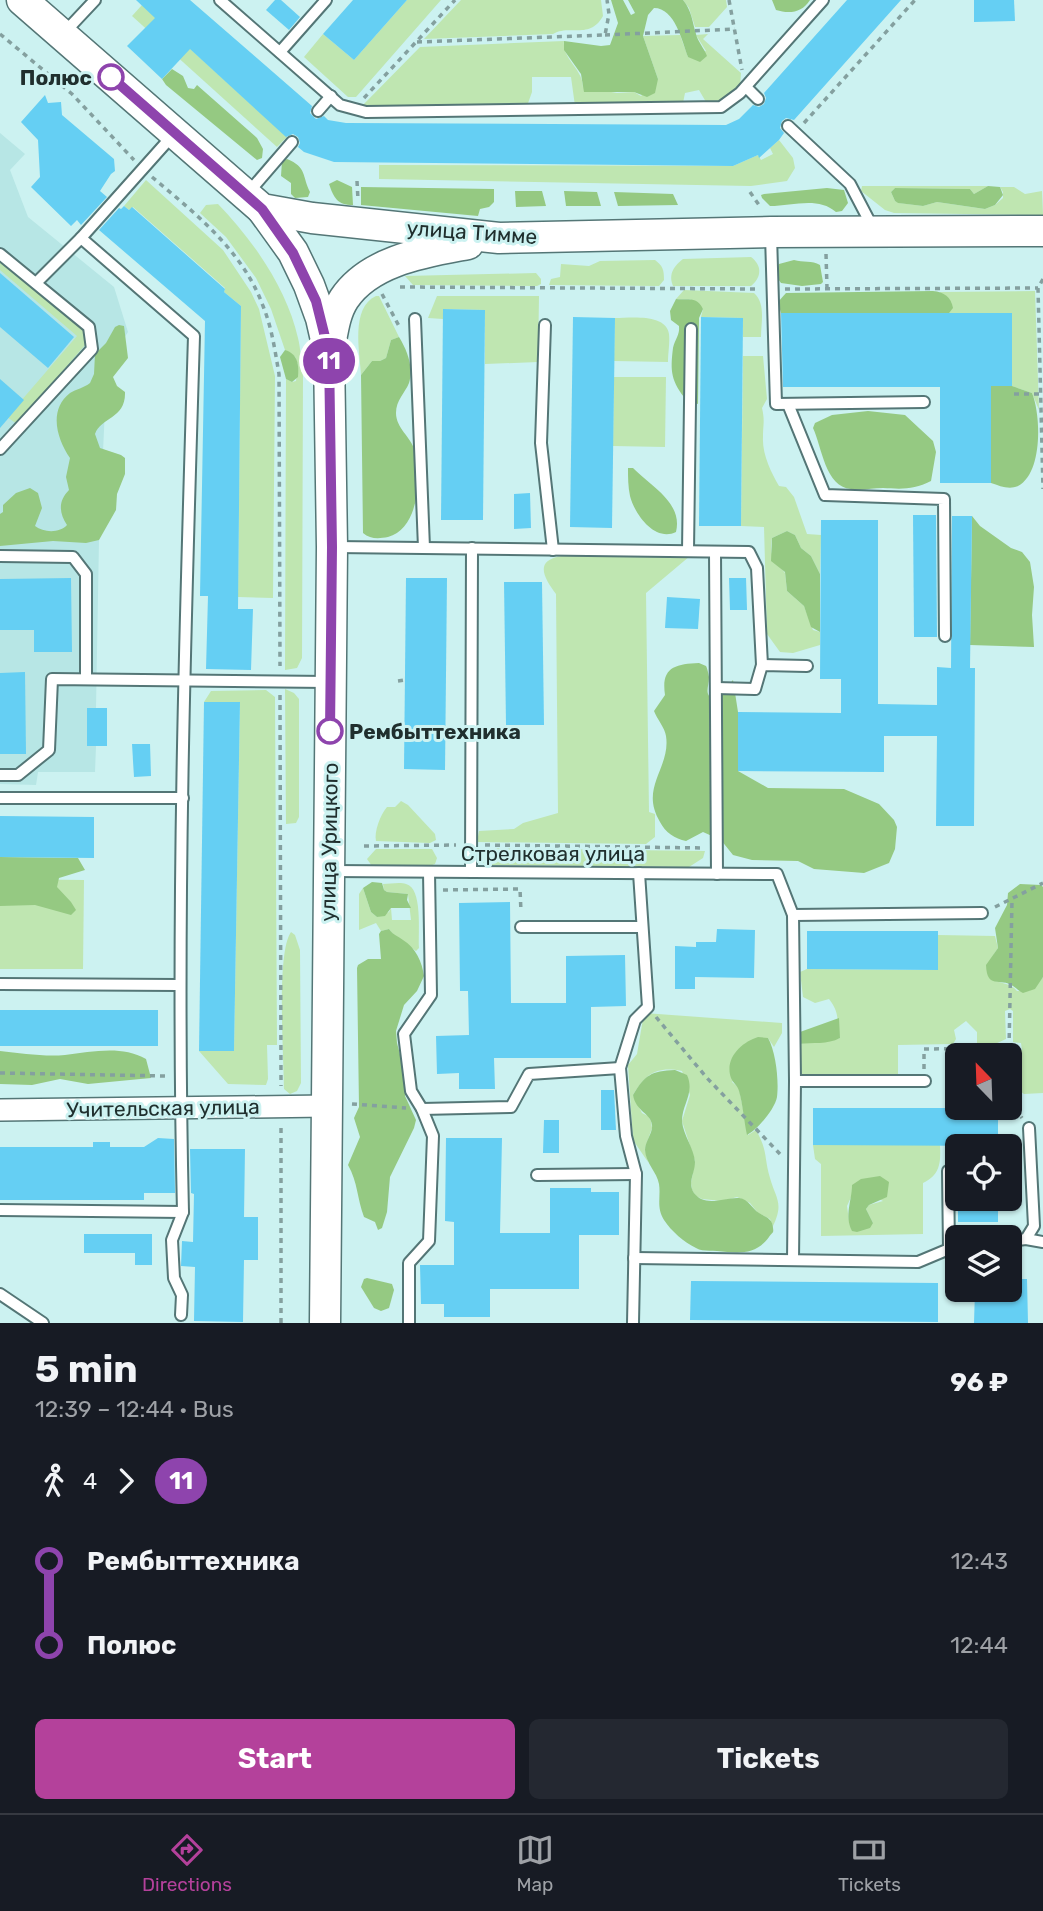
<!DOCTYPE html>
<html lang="en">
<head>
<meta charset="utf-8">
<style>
	body { margin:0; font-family:Rubik,sans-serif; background:#242831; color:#f1f3f6; height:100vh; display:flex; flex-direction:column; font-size:26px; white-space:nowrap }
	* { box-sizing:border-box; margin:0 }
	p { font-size:23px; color:#9ea1a6 }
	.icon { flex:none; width:38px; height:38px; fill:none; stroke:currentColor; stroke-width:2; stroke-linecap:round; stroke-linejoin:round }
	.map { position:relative; height:1323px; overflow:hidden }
	.panel { display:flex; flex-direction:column; background:#171b24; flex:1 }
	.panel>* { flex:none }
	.badge { padding:0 14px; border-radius:23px; font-size:24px; line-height:46px }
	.needle { width:46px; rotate:337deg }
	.buttons { position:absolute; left:945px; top:1043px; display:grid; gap:14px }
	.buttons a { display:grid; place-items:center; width:77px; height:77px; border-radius:10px; background:#171b24; box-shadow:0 2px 5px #0004; font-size:35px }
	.map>.badge { position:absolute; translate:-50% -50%; box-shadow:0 0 0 4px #fff }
	.legs { display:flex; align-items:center; gap:10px; height:77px; padding:0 35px; font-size:23px }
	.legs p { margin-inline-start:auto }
	.overview { display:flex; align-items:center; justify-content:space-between; height:119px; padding:0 35px }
	h1 { font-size:38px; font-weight:700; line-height:52px }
	.button { display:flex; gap:14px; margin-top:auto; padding:14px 35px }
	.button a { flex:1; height:80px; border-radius:10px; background:#b4419b; color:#fff; font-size:28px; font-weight:700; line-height:80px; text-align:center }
	.button a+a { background:#242831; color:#f1f3f6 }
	ul { padding:0 35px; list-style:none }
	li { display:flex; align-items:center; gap:24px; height:84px; font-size:26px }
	li i { display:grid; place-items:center; width:10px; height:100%; margin:0 9px; background:currentColor }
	li i::after { content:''; width:18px; height:18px; margin:-9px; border:5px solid; border-radius:50%; background:#171b24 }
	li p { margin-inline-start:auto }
	li:first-child i { background:linear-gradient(#0000 50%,currentColor 0) }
	li:last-child i { background:linear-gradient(currentColor 50%,#0000 0) }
	.menu { display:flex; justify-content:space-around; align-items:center; height:98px; border-top:2px solid #363941; background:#171b24; font-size:19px; color:#9ea1a6 }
	.menu a { display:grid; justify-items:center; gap:4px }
	.menu .selected { color:#b4419b }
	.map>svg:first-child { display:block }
	.built { fill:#b7e6e5 }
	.green { fill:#bfe6b1; fill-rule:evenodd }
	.forest { fill:#95c982 }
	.building { fill:#65cff3 }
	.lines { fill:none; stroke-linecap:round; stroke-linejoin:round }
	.lane-casing { stroke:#547676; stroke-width:14 }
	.street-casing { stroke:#547676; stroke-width:24 }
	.secondary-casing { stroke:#547676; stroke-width:33 }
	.path { stroke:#84a09f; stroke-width:3.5; stroke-dasharray:5 5; stroke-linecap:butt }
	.lane { stroke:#fff; stroke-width:10 }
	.street { stroke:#fff; stroke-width:21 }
	.secondary { stroke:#fff; stroke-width:30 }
	.line-1-casing { stroke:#fff; stroke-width:16 }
	.line-1 { stroke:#8e44ad; stroke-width:10 }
	.stop-1-dot { fill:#fff; stroke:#8e44ad; stroke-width:3.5 }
	.labels { text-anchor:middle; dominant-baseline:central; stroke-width:6; stroke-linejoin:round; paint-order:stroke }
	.stop-label { font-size:21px; font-weight:bold; fill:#202f2e; stroke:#ccf2f1; text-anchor:end }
	.street-label { font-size:21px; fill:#202f2e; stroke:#ccf2f1 }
</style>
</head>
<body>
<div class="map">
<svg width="1043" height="1323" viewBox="0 0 1043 1323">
	<rect width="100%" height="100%" fill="#ccf2f1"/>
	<!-- built -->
	<polygon class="built" points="0,133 25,154 10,170 28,217 114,287 128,332 107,364 99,540 96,708 87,709 87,745 96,746 95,772 38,772 36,785 0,784"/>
	<!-- green -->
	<g class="green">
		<polygon points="407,0 441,0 356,97 348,97 304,57 323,34 354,60"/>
		<path d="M461,0H601L603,16C590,40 569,24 553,34L424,39Z"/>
		<polygon points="683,0 726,0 727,7 709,27 695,27 689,8"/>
		<polygon points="142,5 287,137 277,147 132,16"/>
		<path d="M708,34L703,39L741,73L740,87L719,102H706L699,90L685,93L683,103L575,106L571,77H532V92L527,106L360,108L420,47L564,41C562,59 583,69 583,87L617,93L634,92L641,96L658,79L643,36L680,35L688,57L706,51L696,35Z"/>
		<polygon points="779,140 793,158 795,168 787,181 751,186 379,179 379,165 733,166 758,155 761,160 773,154 770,148"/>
		<polygon points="146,180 223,250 251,292 259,309 275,376 273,598 238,597 241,306 224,292 225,288 133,207 129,210 124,206"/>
		<polygon points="862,186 988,186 974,194 970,189 895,188 891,192 895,201 899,203 923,206 937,202 985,209 995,205 1003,198 1003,192 1000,187 1014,187 1025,194 1042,191 1043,215 894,213 885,210 861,191"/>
		<path d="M218,204C253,240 287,289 298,338C301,350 301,364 303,376L302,658L297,668L285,670L286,379L292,382L296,381L298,365L295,357L285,350L271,309L256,278L226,237L200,213L206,205Z"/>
		<path d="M751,257C762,265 762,277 751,286H673C668,274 674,266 683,259Z"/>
		<polygon points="0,259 85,332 86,344 17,424 7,417 77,336 0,270"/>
		<path d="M655,260C663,266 664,270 664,280L659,286L549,285L551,279L560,277L561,264L589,266L600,261Z"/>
		<polygon points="536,273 541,279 541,284 537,286 413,285 405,276"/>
		<path d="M684,290L754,293C766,304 761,322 761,337H743V318L701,317L703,309L690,299H676Z"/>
		<polygon points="1035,291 1039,410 1032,393 1012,386 1012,313 949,313 940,292"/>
		<path d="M376,296H379L399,337L391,340L386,358L380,361H372L361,375C360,353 350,308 376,296Z"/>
		<polygon points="437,296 539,296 538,362 485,364 485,310 443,309 443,319 428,318"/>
		<path d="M615,318C630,318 666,313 669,334C670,343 668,353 668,362L614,361Z"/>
		<path d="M743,356H763L767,399L762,408C765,421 763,424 763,437C762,454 771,472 779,486L786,487L794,497L807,534L821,535L820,574L811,556L801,548L795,535L787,531L772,538C769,559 774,558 785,573L787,591L804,606L813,630L820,632V645L793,653L780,652L767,634L764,527L741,526Z"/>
		<polygon points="614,377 666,377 665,447 613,446"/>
		<path d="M561,556H690L646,593L649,812L655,814V837L646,844L477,842L479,831L514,829L523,823L558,813L556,594C545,579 533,561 561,556Z"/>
		<polygon points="285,689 294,693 299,699 299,817 296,823 286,824"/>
		<polygon points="266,690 275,697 277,1045 267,1045 268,1079 266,1085 228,1084 199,1051 234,1051 240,703 204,702 211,691"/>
		<path d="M401,801L408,805L435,834L436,840L430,843L376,841C374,832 380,815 387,807H395Z"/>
		<polygon points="474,848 705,851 703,858 689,867 486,865 476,856"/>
		<polygon points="376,849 432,849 437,858 435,864 427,867 372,866 367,859"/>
		<polygon points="0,879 84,880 83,969 0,969"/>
		<path d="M383,884C390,884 400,882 406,884C423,888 418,933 419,948L416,951C407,944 395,938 389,929L381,931L376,923L359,930V894L363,888L371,912L377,917L389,912L391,908L392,920H411L408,894L387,892L384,890Z"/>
		<path d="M291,932L295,935L300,950L301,1083L297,1091L290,1094L284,1089C284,1058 276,953 291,932Z"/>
		<path d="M938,935L995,936L998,948L994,954L989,977C998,985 1009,981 1017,991H1029L1043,977V973V1093L1024,1094L1017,1089L1013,1052L1022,1050L1021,1043L1013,1042V1011L1010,1009L1005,1011L1006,1039L995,1044L977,1043V1032L966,1021L954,1030L956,1039L953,1044L898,1045V1074H799V1044C814,1041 826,1043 840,1038C836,1023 841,1014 829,999L815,1003L803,997L800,972L807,969L937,970Z"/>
		<path d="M644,1013L782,1023V1033L774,1047L768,1038L732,1082L739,1088L748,1135L756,1130C768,1151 764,1158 770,1178C776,1199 784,1203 773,1226L770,1219L758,1213L750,1203L737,1197L722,1201L702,1199L696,1196L692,1190L691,1183L695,1161L682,1121L690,1095L682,1071C656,1066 646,1074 633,1095L642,1113L648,1116L651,1121L652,1128L645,1148L648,1162L633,1140L628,1065L637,1054Z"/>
		<path d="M813,1145H940C941,1163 940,1175 923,1183V1234L821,1236V1164L815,1159ZM852,1185L883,1201L869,1205L866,1209L873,1223L849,1221L847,1206L852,1195Z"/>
	</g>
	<!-- forest -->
	<g class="forest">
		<path d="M611,0H623L631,15L635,13L628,0H683C692,11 692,21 696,34C698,42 704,48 707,56L700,62L688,57C682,41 675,8 654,8L648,15L643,36L658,79L655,93L647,97L634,92H584L581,74L564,50V41L601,46L610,45L618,23Z"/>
		<path d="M772,0H810C802,13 789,14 776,10Z"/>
		<polygon points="172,69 183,76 188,88 194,89 197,85 257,138 263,149 262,158 257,160 166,85 162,79"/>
		<path d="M287,159C307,167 302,176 310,192L308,197L295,198L291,194V183L281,176L282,161Z"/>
		<path d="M337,180L352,187L353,205C337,205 334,198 329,184Z"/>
		<polygon points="988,186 1000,187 1003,195 995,205 985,209 937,202 923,206 898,203 895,201 891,192 895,188 970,189 974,194"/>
		<polygon points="361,187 494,189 494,202 489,207 480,209 478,216 361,205"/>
		<path d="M827,188L844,190L848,203L842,211L836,212C818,196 792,206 770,206L762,198L761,195L764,194Z"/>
		<polygon points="515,191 542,191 546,206 516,207"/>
		<polygon points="564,191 597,192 601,206 566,206"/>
		<polygon points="614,192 673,194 678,205 618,206"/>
		<path d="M794,260C803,263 812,260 820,265L823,282L821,284L802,286L781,283L776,276L779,264Z"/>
		<path d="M933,291C944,292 951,297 953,308L949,313H781L778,302L786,293Z"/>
		<path d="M676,299C688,300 697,296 703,309L699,318L698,404L687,401C671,381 670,372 673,348C675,339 680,335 679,326L671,320L670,311Z"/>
		<path d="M119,325L124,326L128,358L113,377L117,386L125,392C126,419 101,417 95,434L100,448L121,455L125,458V474L117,494L116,510L99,540L86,543L53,541L0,546V514L3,512V505L16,493L30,488L38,493L42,508L35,526C44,533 60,533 67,525C59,513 58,501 69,490L66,477L70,458C57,439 48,410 70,393C76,389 84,388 90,383L94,374L95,354L106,343L115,327Z"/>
		<path d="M399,337C407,350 414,367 409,383C405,393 396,400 396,413C396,428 411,437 415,451C422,476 419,529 388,537C378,539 370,539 363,533L361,375L372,361H380L386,358L391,340Z"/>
		<path d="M285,350C298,354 299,365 298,377L292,382L286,379L280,357Z"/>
		<path d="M991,386H1012L1032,393C1041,415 1043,473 1018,486C1009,490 1000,486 991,483Z"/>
		<path d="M868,411L905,415L933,441L936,452L931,481C914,490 901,489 883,488C872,488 862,491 851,489C825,487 822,447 813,428L815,423L832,415Z"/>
		<path d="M628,468H633C652,487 683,503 676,532C655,542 635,515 630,496C628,487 628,477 628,468Z"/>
		<polygon points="972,516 980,526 1011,548 1022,552 1030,562 1034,587 1032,615 1034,647 970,645"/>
		<polygon points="787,531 795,535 801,548 811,556 820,574 820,632 811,627 804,606 787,591 785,572 771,561 772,538"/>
		<path d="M699,663L706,666C707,667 709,676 709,677C709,688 703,694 715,701L733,680L738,712V771L768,788L844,789L879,804L894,820L897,827L895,849L889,863L864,873L814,869L798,861L752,860L733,855L721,840L703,832L686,841C675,839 665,832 660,822C639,787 671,768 666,736C665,728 657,719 654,711L665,695C661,668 674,664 699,663Z"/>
		<polygon points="0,857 78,858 85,870 59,878 57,887 71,902 76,910 71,915 35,905 0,906"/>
		<polygon points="372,882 382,883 384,890 387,892 408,894 407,900 411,908 391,908 385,916 377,917 371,912 363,888"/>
		<path d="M1020,884L1041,885L1043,887V977L1035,989L1023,993C1019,991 1016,988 1013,986C1000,977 987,990 986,965L998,948L995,928L1007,905L1008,893Z"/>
		<path d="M389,929C394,936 397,935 403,940C416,948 422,962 424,976L417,991L404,1005L396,1031L397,1043L404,1070L405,1096L416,1120L414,1128L390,1177L387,1212L382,1228L378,1230L375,1222L364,1217C357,1198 358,1183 348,1165L360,1137L354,1118L359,1107L357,968L358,965L368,959H381L379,934L381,931Z"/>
		<path d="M839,1018L840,1038C827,1045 813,1042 799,1044L800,1032Z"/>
		<path d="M758,1037L768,1038C776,1052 779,1081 777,1097C775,1109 757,1130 747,1135C744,1121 743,1105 739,1091C738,1086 733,1083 731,1078C724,1058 742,1042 758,1037Z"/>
		<path d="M0,1051C21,1053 44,1057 65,1055C92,1052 121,1045 146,1059L151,1078L88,1084L60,1079L32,1085L0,1084Z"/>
		<path d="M675,1070L687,1075C695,1093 682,1104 682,1121C683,1135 694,1148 695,1162C695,1173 687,1183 694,1193C705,1208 725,1197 739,1198C749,1199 752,1209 759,1213C766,1217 773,1219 773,1228C774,1234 772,1232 769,1237C755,1256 738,1253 717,1251C709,1250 702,1252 696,1248C684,1242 671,1231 664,1220C656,1207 661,1197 659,1184C657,1172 646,1164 645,1150C645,1141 653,1133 652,1125C651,1113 636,1112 633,1095C645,1075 651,1071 675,1070Z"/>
		<path d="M880,1176L889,1182L887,1197L869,1205L866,1209L873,1223L870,1228L857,1232L852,1231C844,1215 852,1201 852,1185L861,1179Z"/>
		<polygon points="367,1278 392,1284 394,1290 389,1308 381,1311 374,1308 361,1287 364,1279"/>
	</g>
	<!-- building -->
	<g class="building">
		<polygon points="136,0 190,0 312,106 310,113 316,119 324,116 328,120 346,123 726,125 739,119 753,105 759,107 764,104 766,98 764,93 847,0 901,0 794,120 786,118 782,121 780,128 784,133 779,140 759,158 758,155 733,166 334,162 304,152 298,147 300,143 298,137 293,134 286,137 190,49 162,79 127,46 155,18"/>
		<polygon points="275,0 281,0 300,17 289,30 266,10"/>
		<polygon points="353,0 407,0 354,60 323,34"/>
		<polygon points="974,0 1014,0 1015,21 974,22"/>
		<polygon points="45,95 48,103 61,102 62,115 114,159 115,171 111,174 100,191 107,197 81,225 77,220 71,226 31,187 40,177 38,140 21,122"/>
		<polygon points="124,206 129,210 132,207 225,289 224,292 241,306 238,609 253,609 251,670 206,669 208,596 200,596 205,321 99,230 119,208 121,209"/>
		<polygon points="0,273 74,337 48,368 0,327"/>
		<polygon points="443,309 485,310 483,520 441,520"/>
		<polygon points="781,313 1012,313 1012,386 991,386 991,483 940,483 940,387 783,387"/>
		<polygon points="573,317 615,318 612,528 570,527"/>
		<polygon points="701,317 743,318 741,526 699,526"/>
		<polygon points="0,379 24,400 0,428"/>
		<polygon points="530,493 531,528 514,529 514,494"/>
		<polygon points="913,515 936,515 937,637 914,637"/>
		<polygon points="952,516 972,516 970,668 975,668 974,826 936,826 937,736 884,736 884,772 738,771 738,712 841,713 841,679 820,679 821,520 878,520 878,704 937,705 937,667 951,668"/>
		<polygon points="71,578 72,652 34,652 34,630 0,630 0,579"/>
		<polygon points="406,578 447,578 445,770 404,769"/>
		<polygon points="729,578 746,578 747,610 730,610"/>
		<polygon points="504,582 542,582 544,725 506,725"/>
		<polygon points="667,597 700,599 698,629 665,628"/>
		<polygon points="25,672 26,754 0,754 0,673"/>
		<polygon points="204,702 240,702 234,1051 199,1051"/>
		<rect x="87" y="708" width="20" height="38"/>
		<polygon points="132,744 150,744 151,776 134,777"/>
		<polygon points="0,816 94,817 94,858 0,857"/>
		<polygon points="510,902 511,1003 566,1003 566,956 625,955 626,1006 591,1007 591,1058 494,1058 495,1089 459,1089 459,1073 437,1074 436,1036 469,1035 468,991 460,991 459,903"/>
		<polygon points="717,929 755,930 754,978 695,977 695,989 675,989 675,946 696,947 696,942 716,942"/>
		<polygon points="807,931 938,931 938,970 807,969"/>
		<rect x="0" y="1010" width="158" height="36"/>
		<polygon points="601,1090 614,1090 616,1130 601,1130"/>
		<polygon points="813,1108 998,1108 998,1146 813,1145"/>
		<polygon points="544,1120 559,1120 559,1153 543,1153"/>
		<polygon points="158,1138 174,1139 175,1193 144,1193 144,1200 0,1200 0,1147 93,1147 93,1142 110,1142 110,1147 144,1147"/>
		<polygon points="446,1138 502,1138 500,1233 550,1233 550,1188 591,1188 591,1192 619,1192 619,1235 579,1235 579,1289 490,1289 490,1317 444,1317 444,1304 421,1304 420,1265 454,1265 454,1222 445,1221"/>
		<polygon points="190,1149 245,1149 244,1217 258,1217 258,1260 244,1260 243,1322 194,1321 195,1267 181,1266 182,1241 193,1242 194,1194 191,1193"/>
		<rect x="958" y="1199" width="40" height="23"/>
		<polygon points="84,1234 152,1234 152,1265 135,1265 135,1253 84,1253"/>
		<polygon points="1010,1279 1027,1279 1028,1323 974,1323 975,1290 1010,1290"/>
		<polygon points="691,1281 938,1283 938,1322 690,1320"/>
	</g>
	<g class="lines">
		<!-- lane casing -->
		<g class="lane-casing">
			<g id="lane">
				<polyline points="220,0 340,105 366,112 721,107 740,93 823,0"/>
				<polyline points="64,33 95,0"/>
				<polyline points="280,52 326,0"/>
				<polyline points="746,87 758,99"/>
				<polyline points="318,111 331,96"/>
				<polyline points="788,126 850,184 873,228"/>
				<path d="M173,135L81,238L194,336C185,628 176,920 183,1212L172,1240L174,1278L182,1295L181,1315"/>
				<polyline points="248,193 292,142"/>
				<polyline points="771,235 776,404 924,402"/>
				<polyline points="0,254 89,327 92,349 0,449"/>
				<polyline points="36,283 81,238"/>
				<polyline points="415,319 424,548"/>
				<polyline points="545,325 541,443 553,550"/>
				<polyline points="788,404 825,495 944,499 945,636"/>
				<polyline points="335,547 749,552 757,568 762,665"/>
				<polyline points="688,551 691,329"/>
				<polyline points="715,552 717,874"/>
				<polyline points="0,556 73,557 86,574 86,679"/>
				<polyline points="716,688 755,689 762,665 807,666"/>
				<polyline points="0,775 18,775 49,750 52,679 328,682"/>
				<polyline points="0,798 183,798"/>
				<polyline points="332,871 777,874 793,915 982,913"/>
				<polyline points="471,872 472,548"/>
				<polyline points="793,915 795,1081 793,1260"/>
				<polyline points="521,927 642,927"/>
				<polyline points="0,984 179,985"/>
				<polyline points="795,1081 925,1081"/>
				<polyline points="422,1109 511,1107 529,1074 620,1068"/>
				<polyline points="537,1175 636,1174"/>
				<polyline points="0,1210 183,1212"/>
				<polyline points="1026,1239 1043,1242"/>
				<polyline points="1010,1241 1026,1239 1034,1226 1029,1128"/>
				<polyline points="634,1258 918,1262 949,1249 948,1171"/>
				<polyline points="0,1294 43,1323"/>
				<polyline points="409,1323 409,1263 429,1241 433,1136 422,1109 411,1091 404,1034 431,995 429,872"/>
				<polyline points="633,1323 636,1174 626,1136 620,1068 635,1020 648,1007 639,873"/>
			</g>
		</g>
		<!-- street casing -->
		<g class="street-casing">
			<polyline id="street" points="0,1110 327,1106"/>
		</g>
		<!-- secondary casing -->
		<g class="secondary-casing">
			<g id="secondary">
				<polyline points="22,0 262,209 312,218 499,238 771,232 1043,231"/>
				<polyline points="262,209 293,252 309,285 321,318 329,353 332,547 325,1323"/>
				<path d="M330,346C333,330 335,313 344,299C370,260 426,252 468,244"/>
			</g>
		</g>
		<!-- path -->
		<g class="path">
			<polyline points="729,0 742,70"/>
			<polyline points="0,34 72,94 134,160"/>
			<polyline points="605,35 735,29"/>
			<polyline points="417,42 605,35 609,14 607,0"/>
			<polyline points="364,98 455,0"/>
			<polyline points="804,123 915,0"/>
			<path d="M152,177C196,214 243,251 263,306C272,328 275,351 279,374L280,666"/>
			<polyline points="357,181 358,200"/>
			<polyline points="750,192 761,208"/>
			<polyline points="826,254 827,288"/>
			<polyline points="1043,279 1038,288 1043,489"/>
			<polyline points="400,287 760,289"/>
			<polyline points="785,289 1038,288"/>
			<polyline points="382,294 400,328"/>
			<polyline points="1014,394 1041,394"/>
			<polyline points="398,681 405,680"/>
			<polyline points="280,695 281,1086"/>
			<polyline points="485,845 705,848"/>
			<polyline points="364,846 456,845"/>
			<polyline points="443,890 520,889 521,912"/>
			<polyline points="995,907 1043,883"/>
			<polyline points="656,1017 707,1078 780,1154"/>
			<polyline points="1009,1048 1012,900"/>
			<polyline points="1010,1060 1011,1103 1022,1118"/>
			<polyline points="924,1069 924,1049 1009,1048 1010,1055"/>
			<polyline points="0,1073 166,1076"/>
			<polyline points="352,1104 406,1108"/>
			<polyline points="281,1323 281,1126"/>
		</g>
		<!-- lane -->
		<use href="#lane" class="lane"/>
		<!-- street -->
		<use href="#street" class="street"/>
		<!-- secondary -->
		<use href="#secondary" class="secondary"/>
	</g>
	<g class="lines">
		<!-- line-1 casing -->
		<g class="line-1-casing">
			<polyline id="line-1" points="111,77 262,209 293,253 316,301 329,353 332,547 330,731"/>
		</g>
		<!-- line-1 -->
		<use href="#line-1" class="line-1"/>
	</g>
	<!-- markers -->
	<g class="stop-1-dot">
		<circle cx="111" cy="77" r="12"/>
		<circle cx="330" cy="731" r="12"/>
	</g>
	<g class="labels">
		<!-- stop labels -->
		<g class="stop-label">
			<text x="92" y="77">Полюс</text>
			<text x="349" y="731" text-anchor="start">Рембыттехника</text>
		</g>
		<!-- street labels -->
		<g class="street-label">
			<text transform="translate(472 232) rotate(4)">улица Тимме</text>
			<text transform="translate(329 842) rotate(-89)">улица Урицкого</text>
			<text x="553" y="853">Стрелковая улица</text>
			<text transform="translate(163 1108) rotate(-1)">Учительская улица</text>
		</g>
	</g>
</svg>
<div class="buttons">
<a><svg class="needle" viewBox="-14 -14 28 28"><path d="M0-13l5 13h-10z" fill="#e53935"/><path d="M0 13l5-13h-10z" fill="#9ea1a6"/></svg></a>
<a><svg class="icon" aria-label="locate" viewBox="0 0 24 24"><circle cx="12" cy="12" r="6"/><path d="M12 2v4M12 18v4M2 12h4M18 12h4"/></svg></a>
<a><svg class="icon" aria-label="layers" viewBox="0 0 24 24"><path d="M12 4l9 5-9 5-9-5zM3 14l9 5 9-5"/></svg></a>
</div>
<b class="badge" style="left:329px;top:361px;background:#8e44ad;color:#fff">11</b>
</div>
<section class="panel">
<div class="overview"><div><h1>5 min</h1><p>12:39 – 12:44 · Bus</p></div><b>96 ₽</b></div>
<div class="legs"><svg class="icon" aria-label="walk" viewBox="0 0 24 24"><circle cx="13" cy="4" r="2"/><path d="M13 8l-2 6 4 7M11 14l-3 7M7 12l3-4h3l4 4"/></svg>4<svg class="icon" aria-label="forward" viewBox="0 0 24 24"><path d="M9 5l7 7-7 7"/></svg><b class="badge" style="background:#8e44ad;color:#fff">11</b></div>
<ul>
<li><i style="color:#8e44ad"></i><b>Рембыттехника</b><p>12:43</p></li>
<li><i style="color:#8e44ad"></i><b>Полюс</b><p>12:44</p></li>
</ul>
<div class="button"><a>Start</a><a>Tickets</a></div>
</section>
<nav class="menu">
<a class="selected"><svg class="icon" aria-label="directions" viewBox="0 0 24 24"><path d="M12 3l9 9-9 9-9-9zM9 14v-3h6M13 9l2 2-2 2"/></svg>Directions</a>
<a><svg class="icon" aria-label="map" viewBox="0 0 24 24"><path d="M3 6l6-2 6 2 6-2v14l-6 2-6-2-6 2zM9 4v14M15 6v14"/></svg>Map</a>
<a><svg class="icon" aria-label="tickets" viewBox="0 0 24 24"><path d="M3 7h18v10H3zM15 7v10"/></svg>Tickets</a>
</nav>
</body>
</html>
